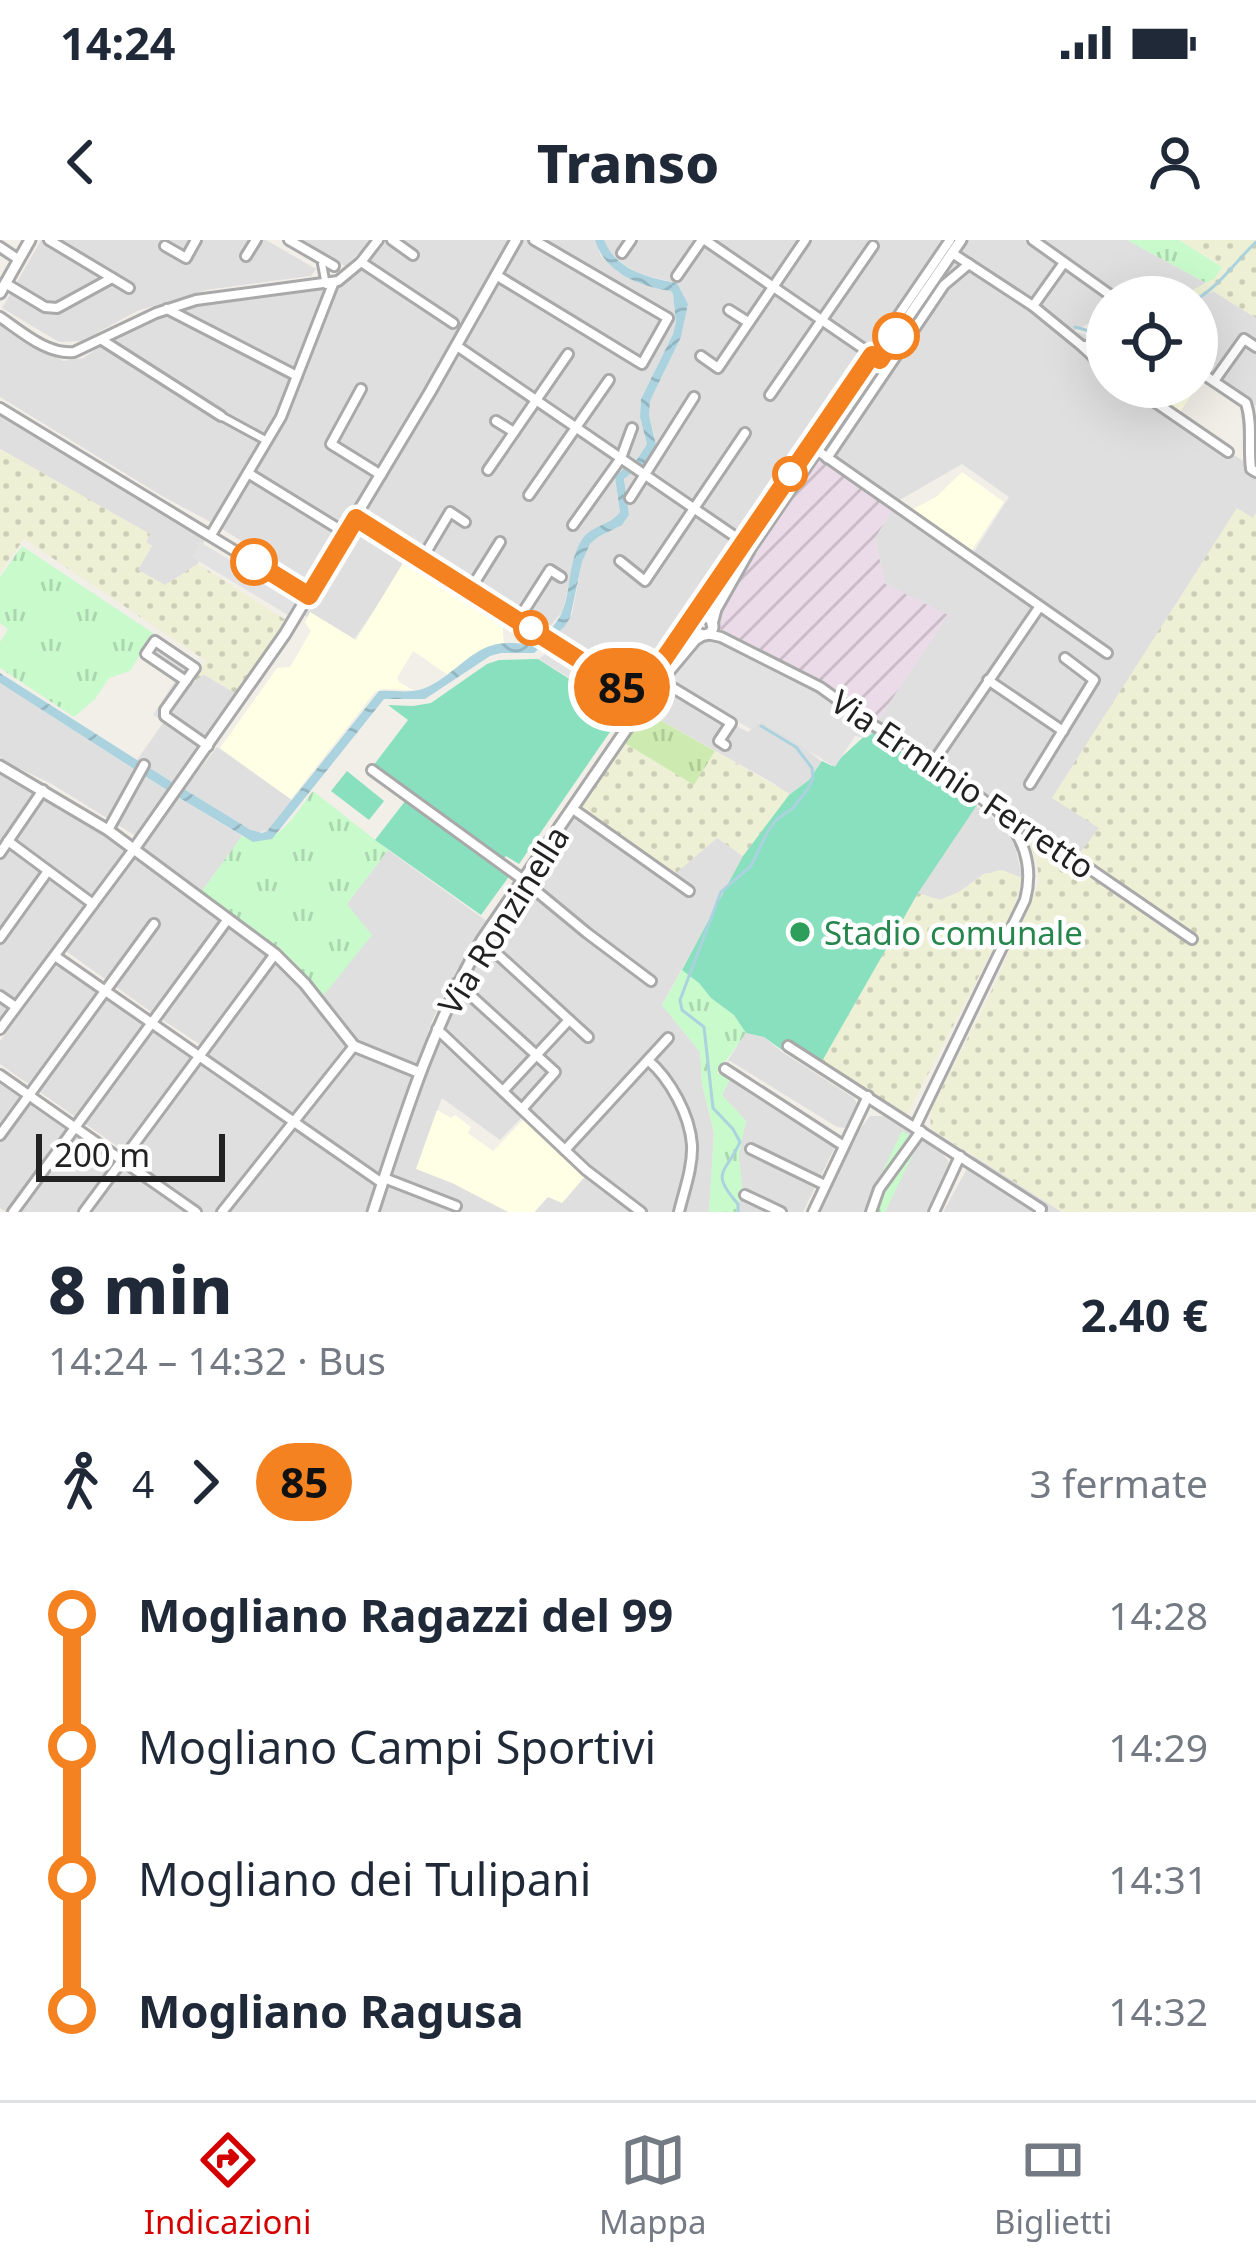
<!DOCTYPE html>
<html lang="it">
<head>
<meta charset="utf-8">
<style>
	body { margin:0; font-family:"Noto Sans",sans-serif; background:#f2f2f3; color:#1f2937; height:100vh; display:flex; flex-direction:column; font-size:45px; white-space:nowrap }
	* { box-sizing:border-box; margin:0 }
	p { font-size:39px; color:#747a83 }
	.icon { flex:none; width:66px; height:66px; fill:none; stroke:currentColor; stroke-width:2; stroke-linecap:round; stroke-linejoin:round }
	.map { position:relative; height:972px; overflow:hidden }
	.sheet { display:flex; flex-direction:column; background:#fff; flex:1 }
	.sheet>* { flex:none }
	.badge { padding:0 24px; border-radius:39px; font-size:42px; line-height:78px }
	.buttons { position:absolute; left:1086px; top:36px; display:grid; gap:24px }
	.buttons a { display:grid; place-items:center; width:132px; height:132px; border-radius:50%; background:#fff; box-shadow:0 12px 48px #0002; font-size:60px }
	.scale { position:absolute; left:36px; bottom:30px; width:189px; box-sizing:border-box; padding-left:12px; border:6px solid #222; border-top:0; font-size:33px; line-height:42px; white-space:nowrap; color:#222; -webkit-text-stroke:9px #fff; paint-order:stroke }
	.map>.badge { position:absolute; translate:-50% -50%; box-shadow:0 0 0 6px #fff }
	.legs { display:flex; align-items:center; gap:18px; height:132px; padding:0 48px; font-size:39px }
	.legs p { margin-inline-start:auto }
	.summary { display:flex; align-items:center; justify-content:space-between; height:204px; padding:0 48px }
	h1 { font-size:66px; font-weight:800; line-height:90px }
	ul { padding:0 48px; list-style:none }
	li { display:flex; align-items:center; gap:42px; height:132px; font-size:45px }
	li i { display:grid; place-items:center; width:18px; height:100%; margin:0 15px; background:currentColor }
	li i::after { content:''; width:30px; height:30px; margin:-15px; border:9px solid; border-radius:50%; background:#fff }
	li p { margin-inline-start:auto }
	li:first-child i { background:linear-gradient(#0000 50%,currentColor 0) }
	li:last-child i { background:linear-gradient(currentColor 50%,#0000 0) }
	.status { display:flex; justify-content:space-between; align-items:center; height:84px; padding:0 60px; background:#fff; direction:ltr }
	.status svg { height:33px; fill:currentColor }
	header { display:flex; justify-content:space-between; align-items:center; height:156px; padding:0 48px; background:#fff; font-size:54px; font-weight:800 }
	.menu { display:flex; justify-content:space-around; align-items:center; height:168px; border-top:3px solid #e0e1e3; background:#fff; font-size:33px; color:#747a83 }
	.menu a { display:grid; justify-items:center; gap:6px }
	.menu .current { color:#d40000 }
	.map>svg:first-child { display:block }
	.residential { fill:#e0dfdf }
	.industrial { fill:url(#industrial-furrows) }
	.education { fill:#ffffe5 }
	.farmland { fill:url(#farmland-dots) }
	.grass { fill:url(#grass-tufts) }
	.park { fill:url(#park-tufts) }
	.pitch { fill:#88e0be }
	.parking { fill:#e2e2e2 }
	.water { fill:url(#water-waves) }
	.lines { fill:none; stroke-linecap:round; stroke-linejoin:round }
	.stream { stroke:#aad3df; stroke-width:3 }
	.pedestrian-casing { stroke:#a9a9a9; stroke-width:12 }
	.minor-casing { stroke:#a9a9a9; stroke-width:14 }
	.tertiary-casing { stroke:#a9a9a9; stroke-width:15 }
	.pedestrian { stroke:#fff; stroke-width:6 }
	.minor { stroke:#fff; stroke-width:8 }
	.tertiary { stroke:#fff; stroke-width:9 }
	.line-1-casing { stroke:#fff; stroke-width:27 }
	.line-1 { stroke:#f58220; stroke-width:18 }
	.stop-1-dot { fill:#fff; stroke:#f58220; stroke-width:6 }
	.leisure-dot { fill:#2e9e5b; stroke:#fff; stroke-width:4.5 }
	.labels { text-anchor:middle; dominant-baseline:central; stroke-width:9; stroke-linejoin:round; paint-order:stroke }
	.street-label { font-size:33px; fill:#222; stroke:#fff }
	.leisure-label { font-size:33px; fill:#27864d; stroke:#fff; text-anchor:start }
</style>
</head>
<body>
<div class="status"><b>14:24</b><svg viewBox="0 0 49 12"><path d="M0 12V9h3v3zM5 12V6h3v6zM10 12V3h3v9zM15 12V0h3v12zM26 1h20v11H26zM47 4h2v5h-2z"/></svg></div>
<header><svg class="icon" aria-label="back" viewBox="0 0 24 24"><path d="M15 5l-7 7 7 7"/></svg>Transo<svg class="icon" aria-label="person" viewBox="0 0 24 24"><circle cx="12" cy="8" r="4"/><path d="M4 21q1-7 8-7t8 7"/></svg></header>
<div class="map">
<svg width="1256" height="972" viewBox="0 0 1256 972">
	<defs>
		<pattern id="industrial-furrows" width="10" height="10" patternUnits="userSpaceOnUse" patternTransform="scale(3)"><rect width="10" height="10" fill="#ebdbe8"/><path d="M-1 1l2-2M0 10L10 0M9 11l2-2" fill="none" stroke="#c9bcc7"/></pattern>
		<pattern id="farmland-dots" width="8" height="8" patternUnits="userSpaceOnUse" patternTransform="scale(3)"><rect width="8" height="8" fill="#eef0d5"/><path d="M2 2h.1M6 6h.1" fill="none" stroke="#ccceb7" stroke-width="1.8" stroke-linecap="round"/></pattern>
		<pattern id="grass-tufts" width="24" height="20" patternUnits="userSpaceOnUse" patternTransform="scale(3)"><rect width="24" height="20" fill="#cdebb0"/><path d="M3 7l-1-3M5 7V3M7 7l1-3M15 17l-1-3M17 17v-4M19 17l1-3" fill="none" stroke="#b0c997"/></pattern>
		<pattern id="park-tufts" width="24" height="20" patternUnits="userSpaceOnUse" patternTransform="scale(3)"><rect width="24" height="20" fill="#c8facc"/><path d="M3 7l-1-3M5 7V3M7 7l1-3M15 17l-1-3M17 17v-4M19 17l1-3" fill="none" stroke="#acd6af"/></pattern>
		<pattern id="water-waves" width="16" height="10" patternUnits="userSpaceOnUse" patternTransform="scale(3)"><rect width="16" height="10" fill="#aad3df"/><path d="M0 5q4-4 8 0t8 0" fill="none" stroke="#92b5bf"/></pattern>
	</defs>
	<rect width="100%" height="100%" fill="#f2efe9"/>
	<!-- residential -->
	<g class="residential">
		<polygon points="41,0 266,0 316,29 311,36 206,50 137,71 82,101 59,102 2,68"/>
		<polygon points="295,0 373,0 345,26"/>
		<polygon points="384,0 513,0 347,289 311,345 216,285 162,256 0,157 0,83 63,121 83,118 135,85 201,63 343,44"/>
		<polygon points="524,0 595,0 601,16 618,32 671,51 673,54 676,82 673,94 641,159 640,177 647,204 636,221 463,102"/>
		<polygon points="604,0 954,0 751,300 643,226 653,212 655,198 649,175 650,161 681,97 688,64 677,43 642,35 623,24 608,11"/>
		<polygon points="968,0 1127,0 1206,43 1180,57 1107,57 1107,92 1087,84 1074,91 1107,102 1107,147 1132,147 1246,223 1256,202 1256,273 1253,278 1235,272 1053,558 1100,588 1075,619 876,483 947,376 885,344 875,298 892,270 968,321 1009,257 962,224 898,261 825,211"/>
		<polygon points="1213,51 1256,78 1256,166 1197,127 1197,59"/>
		<polygon points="459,110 626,226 615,237 620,272 616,279 594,289 583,299 574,319 563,371 541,397 413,315 350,405 304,375 355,294"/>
		<polygon points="0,168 207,291 198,324 165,345 137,330 152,306 146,302 149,294 0,209"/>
		<polygon points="634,231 746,308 695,384 641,454 552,399 572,374 582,322 590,304 598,297 622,285 629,275 624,239"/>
		<polygon points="203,434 240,456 175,544 137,520 189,446"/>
		<polygon points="0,443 170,552 136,596 50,543 14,526 0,517"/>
		<polygon points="660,447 748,492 761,481 781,488 822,522 809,540 789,555 773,543 644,471"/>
		<polygon points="217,507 293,561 268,590 256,593 184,549"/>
		<polygon points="0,531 40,551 0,609"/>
		<polygon points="45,554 132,609 0,788 0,615"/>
		<polygon points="178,557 242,596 200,654 139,608"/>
		<polygon points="975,565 997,581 1009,596 1015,606 1022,638 1002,630 984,634 959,652 940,660 918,653"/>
		<polygon points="579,569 717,597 744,617 662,765 700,812 702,844 714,893 709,972 535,972 551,953 566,959 591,928 528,871 500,900 442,858 418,925 518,972 379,972 423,831 454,761 501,683"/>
		<polygon points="138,610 271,712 201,805 158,777 66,711"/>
		<polygon points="388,610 488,682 444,755 431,783 417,828 374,813 354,801 292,879 205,816 276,717 320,770 320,760 347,664"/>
		<polygon points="61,719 196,813 124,911 0,824 0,801"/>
		<polygon points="745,793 764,797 782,812 854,858 857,864 845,888 837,887 730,821 727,822"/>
		<polygon points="355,810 415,835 378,936 299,881"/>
		<polygon points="203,818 289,882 218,972 202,972 126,919"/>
		<polygon points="0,836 119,919 80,972 6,972 0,968"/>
		<polygon points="730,839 836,905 803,972 737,972 742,948 738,915 746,881 722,855"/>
		<polygon points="870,876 883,876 941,912 949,922 926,972 818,972 861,888"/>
		<polygon points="296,886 377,941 367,972 227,972"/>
		<polygon points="974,916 1062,972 943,972"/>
		<polygon points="123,922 192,972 87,972"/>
	</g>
	<!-- industrial -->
	<polygon class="industrial" points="825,211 898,261 875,298 885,344 948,375 876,483 802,431 716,387 712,378"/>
	<!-- education -->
	<g class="education">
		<polygon points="1143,147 1197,147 1180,172"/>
		<polygon points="962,232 1004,262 972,310 911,270 936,257"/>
		<polygon points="406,318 502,381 504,405 448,435 413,411 397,438 399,442 413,450 383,449 375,452 291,559 220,508 277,428 290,427 311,391 305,382 310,372 356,400"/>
		<polygon points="437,870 451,878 455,875 471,887 468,893 493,911 525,878 588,933 562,963 548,957 534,972 508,972 452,943 416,929"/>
	</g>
	<!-- farmland -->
	<g class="farmland">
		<polygon points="1179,0 1256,0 1256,78 1213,51 1197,59 1180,57 1214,39 1216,22"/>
		<polygon points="0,209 150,294 146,302 152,306 138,330 165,345 198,324 289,382 240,456 204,434 189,446 206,421 24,299 0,333"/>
		<polygon points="1237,268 1253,278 1256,273 1256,972 1062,972 931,889 930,871 987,761 1039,643 1037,622 1017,583 1076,618 1099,588 1052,558"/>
		<polygon points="623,502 693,544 715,511 790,554 743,616 717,598 676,633 579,569"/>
		<polygon points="1002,630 1022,638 1014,668 908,873 903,875 821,823 918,653 940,660 959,652 984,634"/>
	</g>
	<!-- grass -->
	<polygon class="grass" points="644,471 715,511 694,545 623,502"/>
	<!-- park -->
	<g class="park">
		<polygon points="1127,0 1179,0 1222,27 1214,39 1206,43"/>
		<polygon points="22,306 153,393 130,431 109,438 95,459 74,477 0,428 0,402 8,389 0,383 0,337"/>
		<path d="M313,551L388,610L347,664L372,695L320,760L200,654L242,596C275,613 294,575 313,551Z"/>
		<polygon points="682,730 699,743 711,758 734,775 746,793 717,833 730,839 722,855 746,881 739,915 742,948 737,972 709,972 714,893 702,844 700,812 662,765"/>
		<polygon points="902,891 919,902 885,972 863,972"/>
	</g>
	<!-- pitch -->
	<g class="pitch">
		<polygon points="538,419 623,473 519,624 506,616 504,618 373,526 408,480 388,465 413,466 431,463 487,424 499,420"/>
		<polygon points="871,490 977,565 918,653 821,823 788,802 782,810 764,797 746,793 734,775 711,758 699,743 682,730 743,616 789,555 809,540 822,521 832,526"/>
		<polygon points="347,531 384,561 369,580 331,551"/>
		<polygon points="406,560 510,635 481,675 375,600"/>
	</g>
	<!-- parking -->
	<g class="parking">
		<polygon points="200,302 297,360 288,375 192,317"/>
		<polygon points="153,393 202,427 166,482 153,475 175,441 141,415"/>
		<polygon points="712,398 816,450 876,491 866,498 855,496 835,527 760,481 753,490 667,443 698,405 703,399"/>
		<polygon points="552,408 630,457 621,470 539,419"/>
	</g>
	<!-- water -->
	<g class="water">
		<path d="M595,0H604C616,30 648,38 677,43L688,64L681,97L650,161L649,175L656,205L643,226L636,221L647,204L640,177L641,159L673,94L676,82L673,54L671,51C639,46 605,33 595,0Z"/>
		<path d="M626,226L634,231L624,239L629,275L622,285L598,297L590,304L582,322L570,378L564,387L534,413H501L490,416L425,459H384L272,599L253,602L178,557L184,549L251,590L262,593L267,591L379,451C394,450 411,454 425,448C448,439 464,417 487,407C520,394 531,420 559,378C572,359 566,322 583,298C593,285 611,285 620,272L615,237Z"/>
		<polygon points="0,433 175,544 170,552 0,443"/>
	</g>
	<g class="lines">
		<!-- stream -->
		<g class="stream">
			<path d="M1197,59C1220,45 1236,21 1256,2"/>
			<polyline points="1075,87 1107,96"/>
			<path d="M738,972V964C709,931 726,934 740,902L733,889L713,868L704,787L682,770L680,760L721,652L751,626L767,593L776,580L793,568L807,550L813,539L812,528L796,507L761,486"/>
		</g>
		<!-- pedestrian casing -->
		<g class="pedestrian-casing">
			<g id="pedestrian">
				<polyline points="324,20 322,24 326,45"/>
				<polyline points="221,176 267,201"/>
			</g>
		</g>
		<!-- minor casing -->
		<g class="minor-casing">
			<g id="minor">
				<polyline points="49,0 129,48"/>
				<polyline points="289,0 334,26"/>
				<polyline points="392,0 413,15"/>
				<polyline points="705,0 874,116"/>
				<polyline points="1033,0 1113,57"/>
				<polyline points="165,6 186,18 196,0"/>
				<polyline points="0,7 18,19"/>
				<polyline points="622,13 631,0"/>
				<polyline points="952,13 1033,66 1082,106 1107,106"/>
				<polyline points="246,16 256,0"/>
				<polyline points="361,22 453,83"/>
				<polyline points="496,35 642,124 668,78 534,0"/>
				<polyline points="677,36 702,0"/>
				<polyline points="5,43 45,67 57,68 112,38"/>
				<polyline points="1033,66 1063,24"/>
				<polyline points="167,69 297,136"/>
				<polyline points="729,70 748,82"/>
				<path d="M0,77C21,91 47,115 74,112L156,73L196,60L338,41L361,22L378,0"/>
				<polyline points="102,100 221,176"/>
				<polyline points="457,106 743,302"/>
				<polyline points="1083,107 1107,129"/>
				<polyline points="701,116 718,128 805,0"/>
				<path d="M1197,130L1246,163C1253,184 1248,207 1251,229L1256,232"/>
				<polyline points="1214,141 1244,99 1256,107"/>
				<polyline points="1133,147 1228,212"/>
				<polyline points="361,149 331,204 381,235"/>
				<polyline points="770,155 873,6"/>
				<polyline points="0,168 309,356"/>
				<polyline points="496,181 514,192"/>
				<polyline points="818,211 1107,413"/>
				<polyline points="827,218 944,45 969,24"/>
				<polyline points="488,230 568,114"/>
				<polyline points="248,233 347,294"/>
				<polyline points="529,255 609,140"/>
				<polyline points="630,258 694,157"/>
				<polyline points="356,278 639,457"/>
				<polyline points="573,285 621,218 632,188"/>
				<polyline points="211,295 281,177 333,44"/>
				<polyline points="422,319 450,272 465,282"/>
				<polyline points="620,321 645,341 745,193"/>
				<polyline points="470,350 500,302"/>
				<polyline points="518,380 550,330 561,337"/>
				<polyline points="707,394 721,397 820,447 873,485 934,521 991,566 1001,568 1192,699"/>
				<polyline points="660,440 731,483 719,501 725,505"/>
				<polyline points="988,440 1063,491"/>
				<polyline points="186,441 146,414 155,401 195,428 165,470 165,476 208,506"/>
				<polyline points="638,457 950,0"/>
				<polyline points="934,521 1038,369"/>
				<polyline points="372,530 518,636 587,693 651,741"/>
				<polyline points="1030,544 1094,440 1065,418"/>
				<polyline points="573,569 689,651"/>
				<polyline points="108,590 144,525"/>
				<polyline points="8,601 93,664"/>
				<polyline points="0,613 43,550"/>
				<polyline points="0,698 48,631"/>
				<polyline points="482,700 588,797"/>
				<polyline points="55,716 382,943"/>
				<polyline points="457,743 555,832 522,869"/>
				<polyline points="0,756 16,767"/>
				<polyline points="0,789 134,609"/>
				<polyline points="437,789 586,930 641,972"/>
				<polyline points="788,806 1041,969 1040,972"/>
				<path d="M648,820C670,839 690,875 692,905C693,927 684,951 679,972"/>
				<polyline points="725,829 844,906"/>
				<polyline points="0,835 196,972"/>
				<polyline points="503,851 569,780"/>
				<path d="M915,887L1025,660C1034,627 1024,594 997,570"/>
				<polyline points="0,895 154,684"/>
				<polyline points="751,909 825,945"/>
				<polyline points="565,910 668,798"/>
				<polyline points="384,938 456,966"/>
				<polyline points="745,955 781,972"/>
				<polyline points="13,972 228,679"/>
				<polyline points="84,972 275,714"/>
				<polyline points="222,972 354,806"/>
				<polyline points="813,972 868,856"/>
				<polyline points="871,972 879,949 921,891"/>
				<polyline points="934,972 960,916"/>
			</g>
		</g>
		<!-- tertiary casing -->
		<g class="tertiary-casing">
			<g id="tertiary">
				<polyline points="0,53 30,0"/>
				<circle cx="704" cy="386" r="9"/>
				<polyline points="712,384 716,369 751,307 961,0"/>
				<polyline points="0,526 108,590 275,714 305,744 354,806 418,832"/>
				<polyline points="134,609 285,394 430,152 516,0"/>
				<path d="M373,972C405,874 431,790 482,700L654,449L695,400L703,395"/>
			</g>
		</g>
		<!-- pedestrian -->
		<use href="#pedestrian" class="pedestrian"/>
		<!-- minor -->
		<use href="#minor" class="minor"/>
		<!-- tertiary -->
		<use href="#tertiary" class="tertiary"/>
	</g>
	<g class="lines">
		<!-- line-1 casing -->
		<g class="line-1-casing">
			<polyline id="line-1" points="254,322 309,356 356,278 638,457 872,115 880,120 896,96"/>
		</g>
		<!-- line-1 -->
		<use href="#line-1" class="line-1"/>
	</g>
	<!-- markers -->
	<g class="stop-1-dot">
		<circle cx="896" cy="96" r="21"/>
		<circle cx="790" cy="234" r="15"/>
		<circle cx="254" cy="322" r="21"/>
		<circle cx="531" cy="388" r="15"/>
	</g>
	<circle class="leisure-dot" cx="800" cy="692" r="12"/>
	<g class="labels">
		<!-- street labels -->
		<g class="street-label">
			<text transform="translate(963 544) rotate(34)">Via Erminio Ferretto</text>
			<text transform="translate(503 680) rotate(-58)">Via Ronzinella</text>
		</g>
		<!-- leisure labels -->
		<g class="leisure-label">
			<text x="824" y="692">Stadio comunale</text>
		</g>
	</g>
</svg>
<div class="buttons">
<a><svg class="icon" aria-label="locate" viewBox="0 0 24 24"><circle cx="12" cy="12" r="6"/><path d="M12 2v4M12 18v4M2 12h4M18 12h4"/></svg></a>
</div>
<div class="scale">200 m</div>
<b class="badge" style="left:622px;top:447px;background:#f58220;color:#111">85</b>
</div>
<section class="sheet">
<div class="summary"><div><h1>8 min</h1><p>14:24 – 14:32 · Bus</p></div><b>2.40 €</b></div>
<div class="legs"><svg class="icon" aria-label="walk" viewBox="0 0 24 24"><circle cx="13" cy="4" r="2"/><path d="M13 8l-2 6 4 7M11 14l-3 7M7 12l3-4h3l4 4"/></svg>4<svg class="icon" aria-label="forward" viewBox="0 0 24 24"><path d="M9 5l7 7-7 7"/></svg><b class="badge" style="background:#f58220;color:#111">85</b><p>3 fermate</p></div>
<ul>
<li><i style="color:#f58220"></i><b>Mogliano Ragazzi del 99</b><p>14:28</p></li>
<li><i style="color:#f58220"></i><span>Mogliano Campi Sportivi</span><p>14:29</p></li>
<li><i style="color:#f58220"></i><span>Mogliano dei Tulipani</span><p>14:31</p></li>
<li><i style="color:#f58220"></i><b>Mogliano Ragusa</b><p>14:32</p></li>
</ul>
</section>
<nav class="menu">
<a class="current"><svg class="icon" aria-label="directions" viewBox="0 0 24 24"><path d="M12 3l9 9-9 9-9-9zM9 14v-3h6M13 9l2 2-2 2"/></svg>Indicazioni</a>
<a><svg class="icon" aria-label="map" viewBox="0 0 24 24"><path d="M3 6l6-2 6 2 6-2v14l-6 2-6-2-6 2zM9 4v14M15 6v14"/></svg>Mappa</a>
<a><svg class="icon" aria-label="tickets" viewBox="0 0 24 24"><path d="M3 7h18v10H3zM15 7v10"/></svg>Biglietti</a>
</nav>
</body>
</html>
